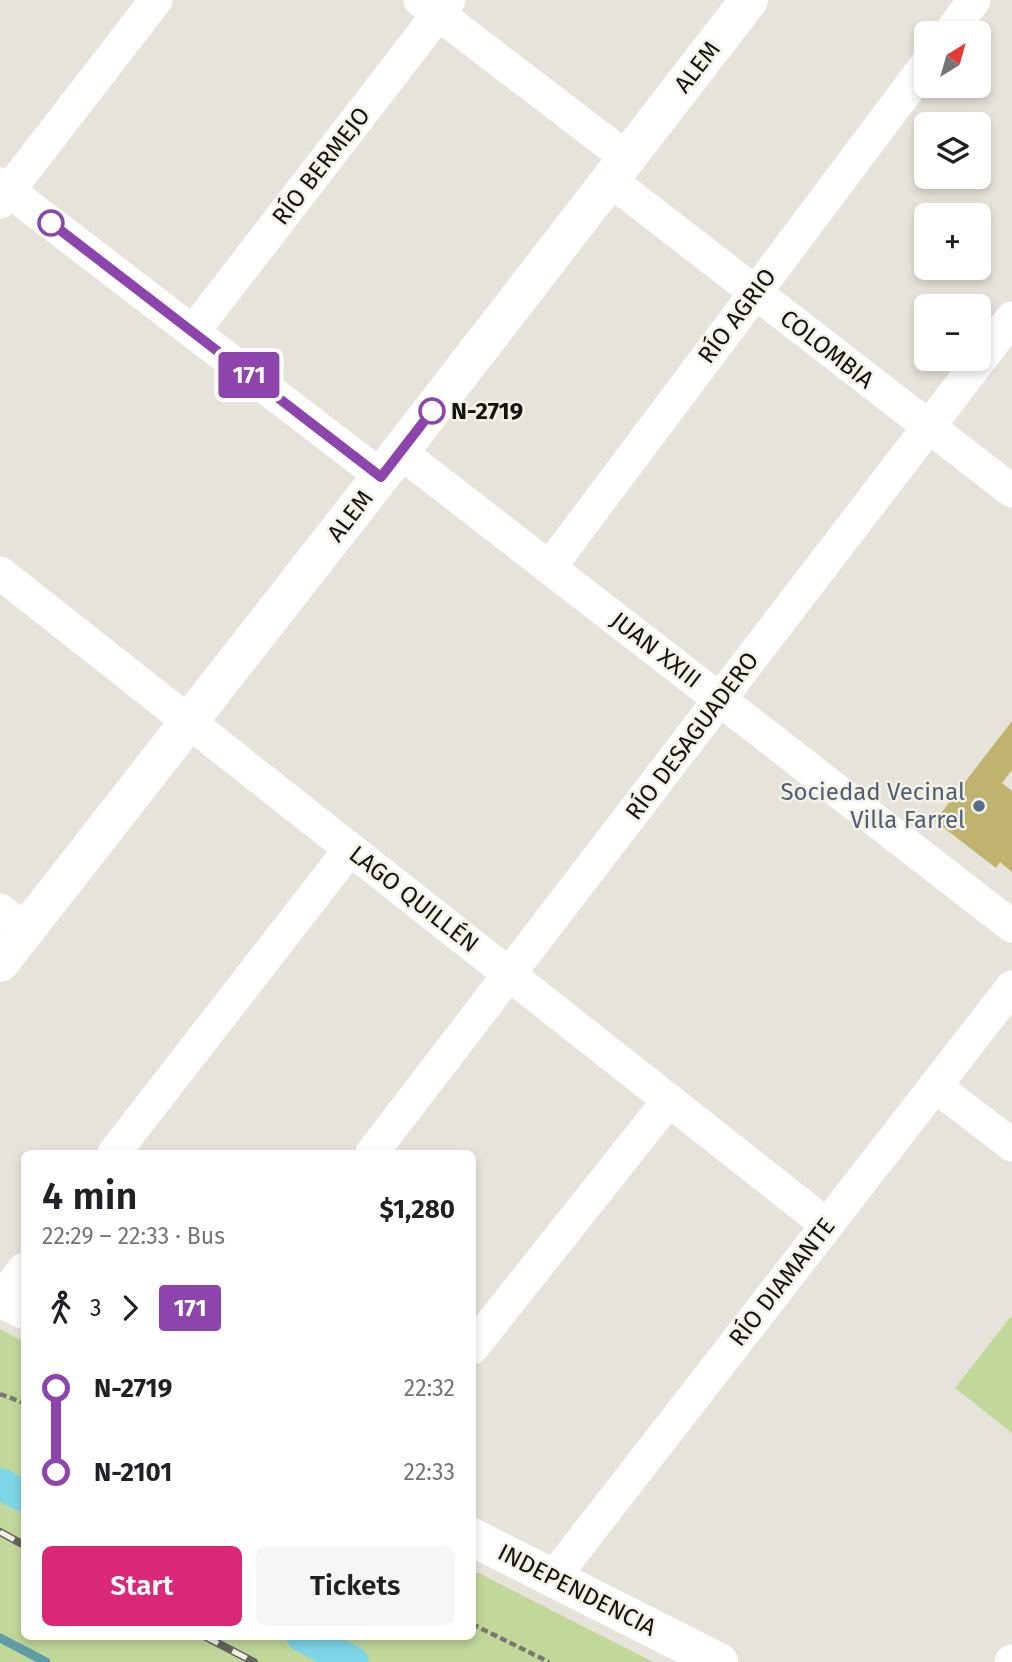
<!DOCTYPE html>
<html lang="en">
<head>
<meta charset="utf-8">
<style>
	body { margin:0; font-family:"Fira Sans",sans-serif; background:#f6f6f6; color:#202124; height:100vh; display:flex; flex-direction:column; font-size:26px; white-space:nowrap }
	* { box-sizing:border-box; margin:0 }
	p { font-size:23px; color:#757577 }
	.icon { flex:none; width:38px; height:38px; fill:none; stroke:currentColor; stroke-width:2; stroke-linecap:round; stroke-linejoin:round }
	.map { position:relative; flex:1; overflow:hidden }
	.details { position:absolute; left:21px; top:1150px; width:455px; height:490px; display:flex; flex-direction:column; background:#fff; border-radius:10px; box-shadow:0 4px 10px #0003 }
	.details>* { flex:none }
	.badge { padding:0 14px; border-radius:5px; font-size:24px; line-height:46px }
	.needle { width:46px; rotate:37deg }
	.controls { position:absolute; left:914px; top:21px; display:grid; gap:14px }
	.controls a { display:grid; place-items:center; width:77px; height:77px; border-radius:10px; background:#fff; box-shadow:0 4px 10px #0003; font-size:35px }
	.map>.badge { position:absolute; translate:-50% -50%; box-shadow:0 0 0 4px #fff }
	.legs { display:flex; align-items:center; gap:10px; height:77px; padding:0 21px; font-size:23px }
	.legs p { margin-inline-start:auto }
	.headline { display:flex; align-items:center; justify-content:space-between; height:119px; padding:0 21px }
	h1 { font-size:38px; font-weight:600; line-height:52px }
	.cta { display:flex; gap:14px; margin-top:auto; padding:14px 21px }
	.cta a { flex:1; height:80px; border-radius:10px; background:#db2777; color:#fff; font-size:28px; font-weight:600; line-height:80px; text-align:center }
	.cta a+a { background:#f6f6f6; color:#202124 }
	ul { padding:0 21px; list-style:none }
	li { display:flex; align-items:center; gap:24px; height:84px; font-size:26px }
	li i { display:grid; place-items:center; width:10px; height:100%; margin:0 9px; background:currentColor }
	li i::after { content:''; width:18px; height:18px; margin:-9px; border:5px solid; border-radius:50%; background:#fff }
	li p { margin-inline-start:auto }
	li:first-child i { background:linear-gradient(#0000 50%,currentColor 0) }
	li:last-child i { background:linear-gradient(currentColor 50%,#0000 0) }
	.map>svg:first-child { display:block }
	.green { fill:#c1d89a }
	.lines { fill:none; stroke-linecap:round; stroke-linejoin:round }
	.stream { stroke:#5e9ca6; stroke-width:9 }
	.canal { stroke:#7dd6e7; stroke-width:32 }
	.building { fill:#c0b370 }
	.path { stroke:#787771; stroke-width:4.5; stroke-dasharray:7 3.5; stroke-linecap:butt }
	.street { stroke:#fff; stroke-width:33 }
	.secondary { stroke:#fff; stroke-width:38 }
	.rail-casing { stroke:#65645e; stroke-width:8 }
	.rail { stroke:#f4f2e7; stroke-width:5; stroke-dasharray:16; stroke-linecap:butt }
	.line-1-casing { stroke:#fff; stroke-width:16 }
	.line-1 { stroke:#8e44ad; stroke-width:10 }
	.stop-1-dot { fill:#fff; stroke:#8e44ad; stroke-width:3.5 }
	.service-dot { fill:#5c6f8a; stroke:#f4f2e7; stroke-width:2.5 }
	.labels { text-anchor:middle; dominant-baseline:central; stroke-width:5; stroke-linejoin:round; paint-order:stroke }
	.street-label { font-size:24px; fill:#141310; stroke:#f4f2e7 }
	.stop-label { font-size:24px; font-weight:bold; fill:#141310; stroke:#f4f2e7; text-anchor:start }
	.service-label { font-size:24px; fill:#4e5e75; stroke:#f4f2e7; text-anchor:end }
</style>
</head>
<body>
<div class="map">
<svg width="1012" height="1662" viewBox="0 0 1012 1662">
	<rect width="100%" height="100%" fill="#e6e4da"/>
	<!-- green -->
	<g class="green">
		<polygon points="1012,1315 1012,1433 955,1388"/>
		<polygon points="0,1329 24,1342 24,1636 472,1636 473,1570 653,1662 0,1662"/>
	</g>
	<g class="lines">
		<!-- stream -->
		<polyline class="stream" points="0,1638 46,1662"/>
		<!-- canal -->
		<g class="canal">
			<polyline points="0,1484 24,1496"/>
			<polyline points="302,1636 353,1662"/>
		</g>
	</g>
	<!-- building -->
	<polygon class="building" points="1012,721 1012,770 1002,783 1012,791 1012,872 1000,862 996,868 935,821"/>
	<g class="lines">
		<!-- path -->
		<g class="path">
			<polyline points="0,1394 24,1403"/>
			<polyline points="472,1624 549,1662"/>
		</g>
		<!-- street -->
		<g class="street">
			<polyline points="420,0 627,158"/>
			<polyline points="950,33 974,0"/>
			<polyline points="610,180 1012,491"/>
			<polyline points="0,184 381,476"/>
			<polyline points="0,202 156,0"/>
			<polyline points="193,332 449,0"/>
			<polyline points="400,452 1012,926"/>
			<polyline points="549,568 926,65"/>
			<polyline points="0,573 827,1225"/>
			<polyline points="0,910 26,930"/>
			<polyline points="935,1086 1012,1145"/>
			<polyline points="114,1153 350,849"/>
			<polyline points="372,1153 1012,318"/>
			<polyline points="2,1299 24,1269"/>
			<polyline points="472,1348 669,1100"/>
			<polyline points="553,1578 1012,987"/>
			<polyline points="1011,1662 1012,1661"/>
		</g>
		<!-- secondary -->
		<g class="secondary">
			<polyline points="0,963 381,476 749,0"/>
			<polyline points="0,1298 24,1310"/>
			<polyline points="472,1537 719,1662"/>
		</g>
		<!-- rail casing -->
		<g class="rail-casing">
			<g id="rail">
				<polyline points="0,1532 24,1545"/>
				<polyline points="204,1636 254,1662"/>
			</g>
		</g>
		<!-- rail -->
		<use href="#rail" class="rail"/>
	</g>
	<g class="lines">
		<!-- line-1 casing -->
		<g class="line-1-casing">
			<polyline id="line-1" points="51,223 381,477 432,411"/>
		</g>
		<!-- line-1 -->
		<use href="#line-1" class="line-1"/>
	</g>
	<!-- markers -->
	<g class="stop-1-dot">
		<circle cx="51" cy="223" r="12"/>
		<circle cx="432" cy="411" r="12"/>
	</g>
	<circle class="service-dot" cx="979" cy="806" r="7"/>
	<g class="labels">
		<!-- street labels -->
		<g class="street-label">
			<text transform="translate(697 67) rotate(-52)">ALEM</text>
			<text transform="translate(321 166) rotate(-52)">RÍO BERMEJO</text>
			<text transform="translate(737 316) rotate(-53)">RÍO AGRIO</text>
			<text transform="translate(827 349) rotate(38)">COLOMBIA</text>
			<text transform="translate(350 516) rotate(-52)">ALEM</text>
			<text transform="translate(656 650) rotate(38)">JUAN XXIII</text>
			<text transform="translate(692 736) rotate(-53)">RÍO DESAGUADERO</text>
			<text transform="translate(414 899) rotate(38)">LAGO QUILLÉN</text>
			<text transform="translate(782 1282) rotate(-52)">RÍO DIAMANTE</text>
			<text transform="translate(577 1590) rotate(27)">INDEPENDENCIA</text>
		</g>
		<!-- stop labels -->
		<g class="stop-label">
			<text x="451" y="411">N-2719</text>
		</g>
		<!-- service labels -->
		<g class="service-label">
			<text x="965" y="792">Sociedad Vecinal<tspan x="965" dy="28">Villa Farrel</tspan></text>
		</g>
	</g>
</svg>
<div class="controls">
<a><svg class="needle" viewBox="-14 -14 28 28"><path d="M0-13l5 13h-10z" fill="#e53935"/><path d="M0 13l5-13h-10z" fill="#757577"/></svg></a>
<a><svg class="icon" aria-label="layers" viewBox="0 0 24 24"><path d="M12 4l9 5-9 5-9-5zM3 14l9 5 9-5"/></svg></a>
<a>+</a>
<a>−</a>
</div>
<b class="badge" style="left:249px;top:375px;background:#8e44ad;color:#fff">171</b>
<section class="details">
<div class="headline"><div><h1>4 min</h1><p>22:29 – 22:33 · Bus</p></div><b>$1,280</b></div>
<div class="legs"><svg class="icon" aria-label="walk" viewBox="0 0 24 24"><circle cx="13" cy="4" r="2"/><path d="M13 8l-2 6 4 7M11 14l-3 7M7 12l3-4h3l4 4"/></svg>3<svg class="icon" aria-label="forward" viewBox="0 0 24 24"><path d="M9 5l7 7-7 7"/></svg><b class="badge" style="background:#8e44ad;color:#fff">171</b></div>
<ul>
<li><i style="color:#8e44ad"></i><b>N-2719</b><p>22:32</p></li>
<li><i style="color:#8e44ad"></i><b>N-2101</b><p>22:33</p></li>
</ul>
<div class="cta"><a>Start</a><a>Tickets</a></div>
</section>
</div>
</body>
</html>
